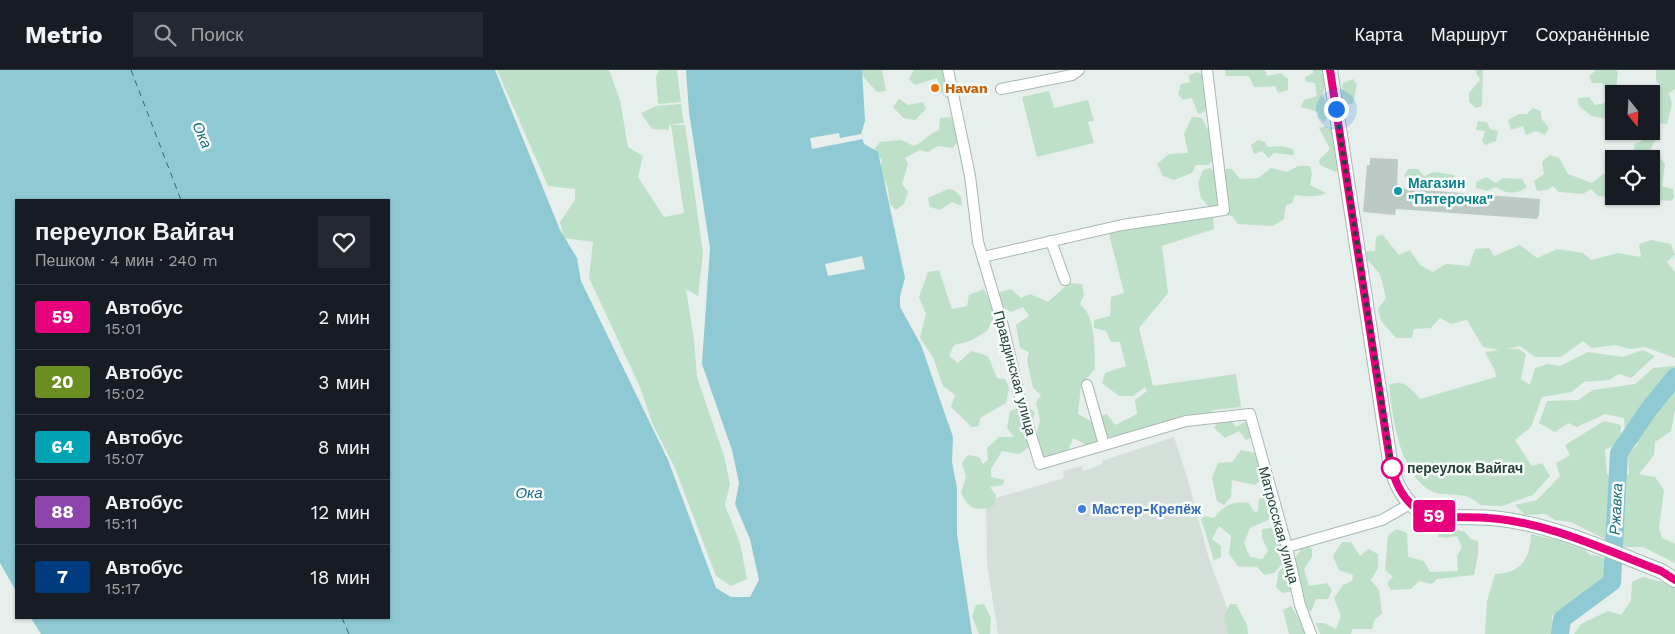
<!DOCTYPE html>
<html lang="ru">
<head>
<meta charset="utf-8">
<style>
	body { margin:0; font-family:"Work Sans",sans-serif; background:#242831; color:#f1f3f6; height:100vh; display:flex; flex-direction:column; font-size:19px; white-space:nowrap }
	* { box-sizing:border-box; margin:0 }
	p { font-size:16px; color:#9ea1a6 }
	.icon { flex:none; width:28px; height:28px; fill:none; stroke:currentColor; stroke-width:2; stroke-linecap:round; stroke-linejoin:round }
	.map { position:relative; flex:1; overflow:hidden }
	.sheet { position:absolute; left:15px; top:129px; width:375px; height:420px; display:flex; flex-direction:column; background:#171b24; border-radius:0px; box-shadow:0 1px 4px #0004 }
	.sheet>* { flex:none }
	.badge { padding:0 10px; border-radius:4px; font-size:18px; line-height:32px }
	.needle { width:32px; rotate:162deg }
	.controls { position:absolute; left:1605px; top:15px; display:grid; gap:10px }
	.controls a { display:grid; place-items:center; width:55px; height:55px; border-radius:0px; background:#171b24; box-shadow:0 1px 4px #0004; font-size:25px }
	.you { position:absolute; width:25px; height:25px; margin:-12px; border:4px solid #fff; border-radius:50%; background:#1a73e8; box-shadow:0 0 0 8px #1a73e833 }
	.map>.badge { position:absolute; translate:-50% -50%; box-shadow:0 0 0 2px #fff }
	.round { display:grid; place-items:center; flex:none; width:52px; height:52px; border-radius:0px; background:#242831 }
	.head { display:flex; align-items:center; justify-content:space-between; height:85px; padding:0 20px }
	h1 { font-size:24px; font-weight:600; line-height:38px }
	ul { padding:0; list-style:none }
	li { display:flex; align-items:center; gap:15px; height:65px; padding:0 20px; border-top:1px solid #363941 }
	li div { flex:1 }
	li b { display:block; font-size:19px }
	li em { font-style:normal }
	li .badge { min-width:55px; font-weight:700; text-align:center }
	header { display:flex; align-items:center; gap:30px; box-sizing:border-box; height:70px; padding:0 25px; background:#171b24; border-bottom:1px solid #363941 }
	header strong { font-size:24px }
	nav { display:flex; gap:28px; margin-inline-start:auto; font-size:18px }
	.search { width:350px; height:45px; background:#242831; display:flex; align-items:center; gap:12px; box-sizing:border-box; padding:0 18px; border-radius:0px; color:#9ea1a6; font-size:19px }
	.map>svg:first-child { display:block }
	.built { fill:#d4dfda }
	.green { fill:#bfe0c8 }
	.water { fill:#8ec9d4 }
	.pier { fill:#e6efeb }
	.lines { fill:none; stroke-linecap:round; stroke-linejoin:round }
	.river { stroke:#8ec9d4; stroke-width:18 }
	.ferry { stroke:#1c6f80; stroke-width:1; stroke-dasharray:6 5; stroke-linecap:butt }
	.building { fill:#bbcac4 }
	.street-casing { stroke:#a8b8b2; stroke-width:12 }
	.secondary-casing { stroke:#a4bbb3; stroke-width:16 }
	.street { stroke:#fff; stroke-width:10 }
	.secondary { stroke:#fff; stroke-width:14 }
	.line-casing { stroke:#fff; stroke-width:11 }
	.line { stroke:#e6007e; stroke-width:8 }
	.walk { stroke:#24423a; stroke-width:5; stroke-dasharray:0 9 }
	.food-dot { fill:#e8710a; stroke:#f7fbf9; stroke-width:2 }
	.culture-dot { fill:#0f9aa8; stroke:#f7fbf9; stroke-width:2 }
	.stop-dot { fill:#fff; stroke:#e6007e; stroke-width:2.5 }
	.shop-dot { fill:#3f7fe0; stroke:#f7fbf9; stroke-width:2 }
	.labels { text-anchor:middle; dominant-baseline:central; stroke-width:5; stroke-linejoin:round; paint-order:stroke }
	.food-label { font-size:14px; font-weight:bold; fill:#c56008; stroke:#f7fbf9; text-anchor:start }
	.culture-label { font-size:14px; font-weight:bold; fill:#0d838f; stroke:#f7fbf9; text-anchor:start }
	.street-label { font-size:14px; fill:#24423a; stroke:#f7fbf9 }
	.stop-label { font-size:14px; font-weight:bold; fill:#24423a; stroke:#f7fbf9; text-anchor:start }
	.shop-label { font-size:14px; font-weight:bold; fill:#366cbe; stroke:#f7fbf9; text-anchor:start }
	.water-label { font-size:15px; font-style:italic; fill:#1c6f80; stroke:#f7fbf9 }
</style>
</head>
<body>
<header>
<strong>Metrio</strong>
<div class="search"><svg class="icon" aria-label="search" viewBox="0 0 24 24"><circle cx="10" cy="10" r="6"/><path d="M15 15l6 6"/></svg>Поиск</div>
<nav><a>Карта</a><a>Маршрут</a><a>Сохранённые</a></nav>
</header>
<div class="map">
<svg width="1675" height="564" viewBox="0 0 1675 564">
	<rect width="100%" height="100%" fill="#e6efeb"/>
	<!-- built -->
	<polygon class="built" points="1174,367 1187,407 1209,489 1225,532 1233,564 998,564 987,494 986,431 1064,408 1063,401 1082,396 1083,401 1102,394 1102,391"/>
	<!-- green -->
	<g class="green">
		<polygon points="497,0 609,0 620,30 628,77 643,86 638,107 664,147 684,143 671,55 685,55 703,183 698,226 686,219 694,270 697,307 724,386 730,414 725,435 740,473 747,509 731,516 716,506 675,398 653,355 640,317 589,208 593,172 564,168 560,152 575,130 575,119 548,116"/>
		<polygon points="659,0 677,0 681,32 658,34 656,7"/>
		<polygon points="862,0 882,0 886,21 877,22 861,4"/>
		<polygon points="914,0 947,0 949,30 942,24 937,8 915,15 909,9"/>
		<polygon points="1225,0 1265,0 1267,6 1281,3 1288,9 1288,20 1278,23 1275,16 1254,17 1249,6 1226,6"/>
		<polygon points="1313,0 1327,0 1328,10 1322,26 1326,31 1328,47 1324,52 1319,48 1318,42 1301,37 1304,30 1317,26 1315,13 1306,12 1305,7 1313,3"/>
		<polygon points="1475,0 1483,0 1482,36 1476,38 1469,32 1469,23 1480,10"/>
		<polygon points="1596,0 1616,0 1618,2 1616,21 1608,24 1602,13 1592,13 1589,6"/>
		<path d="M1656,0H1675V19L1669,23L1672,34L1667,54L1658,53L1652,56C1650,42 1649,25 1661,16L1656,11Z"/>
		<polygon points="1197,2 1206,6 1210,35 1204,42 1198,44 1192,28 1183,30 1178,24 1181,14 1190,12 1189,5"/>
		<polygon points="1353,9 1357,15 1353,33 1345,36 1340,30 1343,13"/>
		<polygon points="1049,21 1054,38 1088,30 1094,51 1088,52 1094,73 1037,87 1022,27"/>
		<polygon points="1589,27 1595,35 1610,32 1614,43 1607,49 1592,46 1579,36 1578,28"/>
		<polygon points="899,29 908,35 923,32 926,39 915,50 903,48 893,37"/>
		<polygon points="681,34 684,53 669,55 669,60 652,59 641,43 656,36"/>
		<polygon points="1533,38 1541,41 1541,48 1549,58 1545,65 1536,61 1526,65 1523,56 1511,60 1508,50 1519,44 1527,44"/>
		<path d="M951,47L960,68L953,78L938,76L928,82L920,80L905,88L908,94L902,114L908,122L904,134L896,140L890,134L888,119L880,99L882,90L874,80L880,72L901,70L914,76C924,72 927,64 939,60L940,48Z"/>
		<polygon points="1192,47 1202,48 1214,72 1216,88 1208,95 1196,95 1192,103 1174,110 1163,106 1157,94 1169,84 1188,83 1184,64"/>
		<polygon points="1478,51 1487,52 1490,59 1498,61 1496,71 1485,75 1482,71 1485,61 1476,60"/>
		<polygon points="1326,56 1335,62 1336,70 1333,76 1338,80 1340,98 1336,102 1320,95 1319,90 1330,79 1319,58"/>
		<polygon points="1651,61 1655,70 1649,83 1658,85 1665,94 1662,116 1673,119 1674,128 1670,131 1598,126 1591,119 1583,124 1559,122 1553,116 1547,120 1537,121 1534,111 1544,104 1542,92 1550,85 1559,88 1568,104 1592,113 1603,104 1614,106 1614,126 1651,126 1651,89 1640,89 1635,83 1634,74 1642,71 1643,64"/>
		<polygon points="1258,70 1265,72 1268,77 1281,76 1293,79 1294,85 1274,83 1269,88 1262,81 1254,84 1251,75"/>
		<path d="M1298,96H1310L1312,104L1310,115L1326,123C1317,128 1305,126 1295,125L1292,133L1286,135L1284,149L1273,156L1238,154L1232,146L1215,143L1201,128L1198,113L1203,100L1210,98L1221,106L1226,99H1232L1240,109L1258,108L1271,98L1287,102Z"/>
		<polygon points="1408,99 1418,99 1424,106 1434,102 1454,105 1458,112 1452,118 1433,117 1423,109 1414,115 1404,106"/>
		<path d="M1486,107L1496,113L1503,108L1522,109L1527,117C1516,125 1506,124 1496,117L1487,121L1476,118V112Z"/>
		<polygon points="948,119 954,120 961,127 962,136 952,132 940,140 930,137 928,128"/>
		<polygon points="1213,146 1214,159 1162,176 1168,223 1139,258 1153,316 1236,304 1241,337 1213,340 1209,347 1114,370 1103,364 1101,346 1107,344 1115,355 1137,344 1135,330 1147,321 1145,317 1133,326 1119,326 1102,313 1105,303 1126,296 1120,272 1111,272 1106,261 1094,258 1094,250 1110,246 1111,227 1124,223 1108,160"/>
		<path d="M1382,164L1399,185L1410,180L1420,195L1433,202L1446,194L1469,196L1475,179L1489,178L1494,186L1520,175L1537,188L1557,179L1583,183L1591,190L1618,183L1641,187L1639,174L1651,170L1671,174L1675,185L1667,192L1675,202V288L1645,277L1630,279L1615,275L1592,278L1583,271L1561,287H1535L1520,276L1507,279H1519L1526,284L1521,309L1530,315L1535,298L1548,294L1560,296L1588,282L1623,287L1643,280L1655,286L1631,308L1619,304L1609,310L1584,312L1572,322L1542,327L1531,357L1515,370L1532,396L1542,393L1550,406L1533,425L1502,436L1480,435C1466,421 1454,427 1437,423C1401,413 1392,346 1389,315C1404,309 1410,318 1420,329L1496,307L1495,301L1485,282L1499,280L1483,277L1467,250L1451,254L1440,248L1431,258L1414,259L1412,268H1396L1381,251L1378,239L1386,228L1380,204L1364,186L1367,181H1375L1376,167Z"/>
		<polygon points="939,200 952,239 967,236 969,225 984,219 996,244 987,261 970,271 954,275 949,286 958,293 971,281 988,286 997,308 1005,309 1009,318 1006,333 980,348 979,356 972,357 951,337 955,325 943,316 933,287 920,268 926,244 919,227 928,202"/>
		<path d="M1069,213L1082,214L1084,225L1080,234C1097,249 1094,278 1095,299L1081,315L1078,344L1092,352L1099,362L1095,379L1073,368L1065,389L1044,390L1037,362L1040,350L1036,332L1041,325L1033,318L1027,290L1029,282L1020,278L1016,255L1029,246L1023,237L1011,242L1000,235V222L1011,219L1021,228L1030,224L1048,232Z"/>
		<polygon points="1675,296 1675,339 1671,361 1655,372 1654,385 1639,404 1655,407 1664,420 1659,458 1662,468 1675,474 1675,493 1643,477 1621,477 1571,452 1555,450 1546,444 1525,445 1515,435 1537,430 1560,406 1556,393 1570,385 1565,375 1604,351 1621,355 1621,371 1605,380 1607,404 1614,409 1629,404 1628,385 1638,374 1625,363 1624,348 1605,344 1577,357 1568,353 1555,362 1539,353 1547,331 1578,330 1593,320 1635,314 1653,298"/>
		<path d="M1027,335L1035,343L1028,365L1032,375L1020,384L1002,381L991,399V407L1004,410L1003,415L990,417L996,425L994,436C976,441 970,441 961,423L966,407L962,393L968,385L979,387L983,394L988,390L987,378L999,367H1014L1007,358L1010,341Z"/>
		<polygon points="1230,349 1236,357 1245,352 1251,355 1253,367 1246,370 1239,361 1225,368 1214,358 1218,351"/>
		<polygon points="1241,380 1255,383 1263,408 1255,415 1232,410 1231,427 1224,435 1217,431 1212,408 1218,393 1232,392"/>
		<path d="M1265,426L1271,438L1270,449L1250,458L1244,473L1250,487L1262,489L1268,481L1262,468V459L1273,458L1284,476V492L1274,503L1264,505L1257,497L1238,496L1229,484L1231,466L1219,456L1212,469L1221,476V487L1214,490L1201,449L1205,446L1214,448C1223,436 1234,430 1249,433L1254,442L1258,441L1259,429Z"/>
		<polygon points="1445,457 1465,462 1471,469 1478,471 1478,485 1474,505 1437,509 1432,514 1419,511 1411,519 1391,520 1387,513 1393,507 1385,500 1388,465 1397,459 1407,463 1408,487 1424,491 1430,502 1458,501 1457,486 1462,477 1457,466 1447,468 1438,467 1439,461"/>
		<path d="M1531,464L1557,470L1585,480L1590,485L1601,486L1615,500V510L1602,512L1604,522L1601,530L1588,535C1572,526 1565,536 1552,546L1553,564H1485L1487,531L1495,504C1521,503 1530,489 1531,464Z"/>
		<polygon points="1342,472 1351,472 1360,486 1368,479 1378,484 1378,498 1371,510 1379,520 1382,544 1375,549 1372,559 1352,559 1351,564 1320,564 1316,553 1324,553 1336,559 1341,546 1334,528 1343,515 1352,511 1353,505 1339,500 1333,486"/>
		<polygon points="1305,473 1312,479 1312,487 1304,499 1309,516 1327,513 1332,520 1328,529 1316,529 1311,542 1303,535 1302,520 1282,523 1276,517 1279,501 1294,490"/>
		<polygon points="1643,507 1670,514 1675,519 1675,564 1574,564 1581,554 1608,541 1621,545 1631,531 1632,512"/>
		<polygon points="984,534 991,548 990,564 979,564 972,546 976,535"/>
		<polygon points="1230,534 1236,534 1247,555 1248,564 1228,564 1224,546"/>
		<polygon points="1291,536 1302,554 1306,564 1289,564 1283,540"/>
	</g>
	<!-- water -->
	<polygon class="water" points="0,0 495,0 560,160 577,188 581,211 668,390 716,518 731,527 750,527 759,510 750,469 735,434 739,413 732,380 702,294 710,178 689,42 686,0 862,0 865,51 861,64 864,74 878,82 905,208 900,226 900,237 921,275 953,367 952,392 957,418 957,464 972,564 41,564 31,548 389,548 389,130 16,130 16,521 0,493"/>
	<!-- pier -->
	<g class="pier">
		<polygon points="839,63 840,68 861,64 863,69 812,79 810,68"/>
		<polygon points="862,186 865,199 828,206 825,194"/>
	</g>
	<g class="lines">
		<!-- river -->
		<polyline class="river" points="1560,564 1562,549 1612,512 1619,383 1649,339 1675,307"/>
		<!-- ferry -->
		<g class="ferry">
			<polyline points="131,0 181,130"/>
			<polyline points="342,548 349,564"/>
		</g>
	</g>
	<!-- building -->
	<polygon class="building" points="1370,88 1398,89 1397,118 1540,129 1539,145 1537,149 1396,139 1395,145 1363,142 1367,95 1370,95"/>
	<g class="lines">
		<!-- street casing -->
		<g class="street-casing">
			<g id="street">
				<polyline points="948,0 970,106 978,172 1003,256 1022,336 1040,394 1186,351 1250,344 1287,477 1300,535 1311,564"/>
				<polyline points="1001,19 1072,5 1079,0"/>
				<polyline points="1051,171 1065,210"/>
				<polyline points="983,187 1122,155 1224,140 1207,0"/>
				<polyline points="1087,315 1104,375"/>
				<polyline points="1287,477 1382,450 1410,434"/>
			</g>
		</g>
		<!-- secondary casing -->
		<g class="secondary-casing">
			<path id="secondary" d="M1330,0L1390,391C1394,411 1402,430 1420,441C1435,450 1473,446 1492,448C1550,453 1607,480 1661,501L1675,510"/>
		</g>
		<!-- street -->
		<use href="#street" class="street"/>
		<!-- secondary -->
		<use href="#secondary" class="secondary"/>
	</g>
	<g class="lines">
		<!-- line casing -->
		<g class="line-casing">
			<path id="line" d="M1330,0L1390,391C1394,411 1402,430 1420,441C1435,450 1470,446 1488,448C1548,452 1605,480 1661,501L1675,510"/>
		</g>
		<!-- line -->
		<use href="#line" class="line"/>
		<!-- walk -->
		<polyline class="walk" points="1336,39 1392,398"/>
	</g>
	<!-- markers -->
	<circle class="food-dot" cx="935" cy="18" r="5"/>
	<circle class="culture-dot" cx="1398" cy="121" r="5"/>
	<circle class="stop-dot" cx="1392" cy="398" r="10"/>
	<circle class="shop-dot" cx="1082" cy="439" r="5"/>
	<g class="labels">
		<!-- food labels -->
		<g class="food-label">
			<text x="945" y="18">Havan</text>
		</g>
		<!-- culture labels -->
		<g class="culture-label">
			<text x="1408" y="113">Магазин<tspan x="1408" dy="16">"Пятерочка"</tspan></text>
		</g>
		<!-- street labels -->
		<g class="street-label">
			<text transform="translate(1015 303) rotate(75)">Правдинская улица</text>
			<text transform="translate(1279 455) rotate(75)">Матросская улица</text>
		</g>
		<!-- stop labels -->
		<g class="stop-label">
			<text x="1407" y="398">переулок Вайгач</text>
		</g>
		<!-- shop labels -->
		<g class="shop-label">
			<text x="1092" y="439">Мастер-Крепёж</text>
		</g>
		<!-- water labels -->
		<g class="water-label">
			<text transform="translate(202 65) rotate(67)">Ока</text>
			<text x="529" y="423">Ока</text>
			<text transform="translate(1616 439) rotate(-87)">Ржавка</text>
		</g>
	</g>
</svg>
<div class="controls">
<a><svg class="needle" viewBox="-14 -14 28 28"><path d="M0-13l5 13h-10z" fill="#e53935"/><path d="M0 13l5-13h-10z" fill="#9ea1a6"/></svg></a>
<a><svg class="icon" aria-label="locate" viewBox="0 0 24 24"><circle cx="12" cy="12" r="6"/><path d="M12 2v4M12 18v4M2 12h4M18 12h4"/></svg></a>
</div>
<div class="you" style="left:1336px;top:39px"></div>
<b class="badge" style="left:1434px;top:446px;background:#e6007e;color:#fff">59</b>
<section class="sheet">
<div class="head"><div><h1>переулок Вайгач</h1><p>Пешком · 4 мин · 240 m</p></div><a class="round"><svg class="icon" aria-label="heart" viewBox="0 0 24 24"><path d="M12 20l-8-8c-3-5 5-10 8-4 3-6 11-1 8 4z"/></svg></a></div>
<ul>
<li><span class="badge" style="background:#e6007e;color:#fff">59</span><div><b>Автобус</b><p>15:01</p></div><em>2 мин</em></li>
<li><span class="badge" style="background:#6b8e23;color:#fff">20</span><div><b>Автобус</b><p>15:02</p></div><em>3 мин</em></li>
<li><span class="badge" style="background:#00a3b4;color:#fff">64</span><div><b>Автобус</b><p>15:07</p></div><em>8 мин</em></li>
<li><span class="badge" style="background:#8e44ad;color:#fff">88</span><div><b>Автобус</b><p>15:11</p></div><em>12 мин</em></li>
<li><span class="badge" style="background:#003b80;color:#fff">7</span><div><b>Автобус</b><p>15:17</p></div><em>18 мин</em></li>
</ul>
</section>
</div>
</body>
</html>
